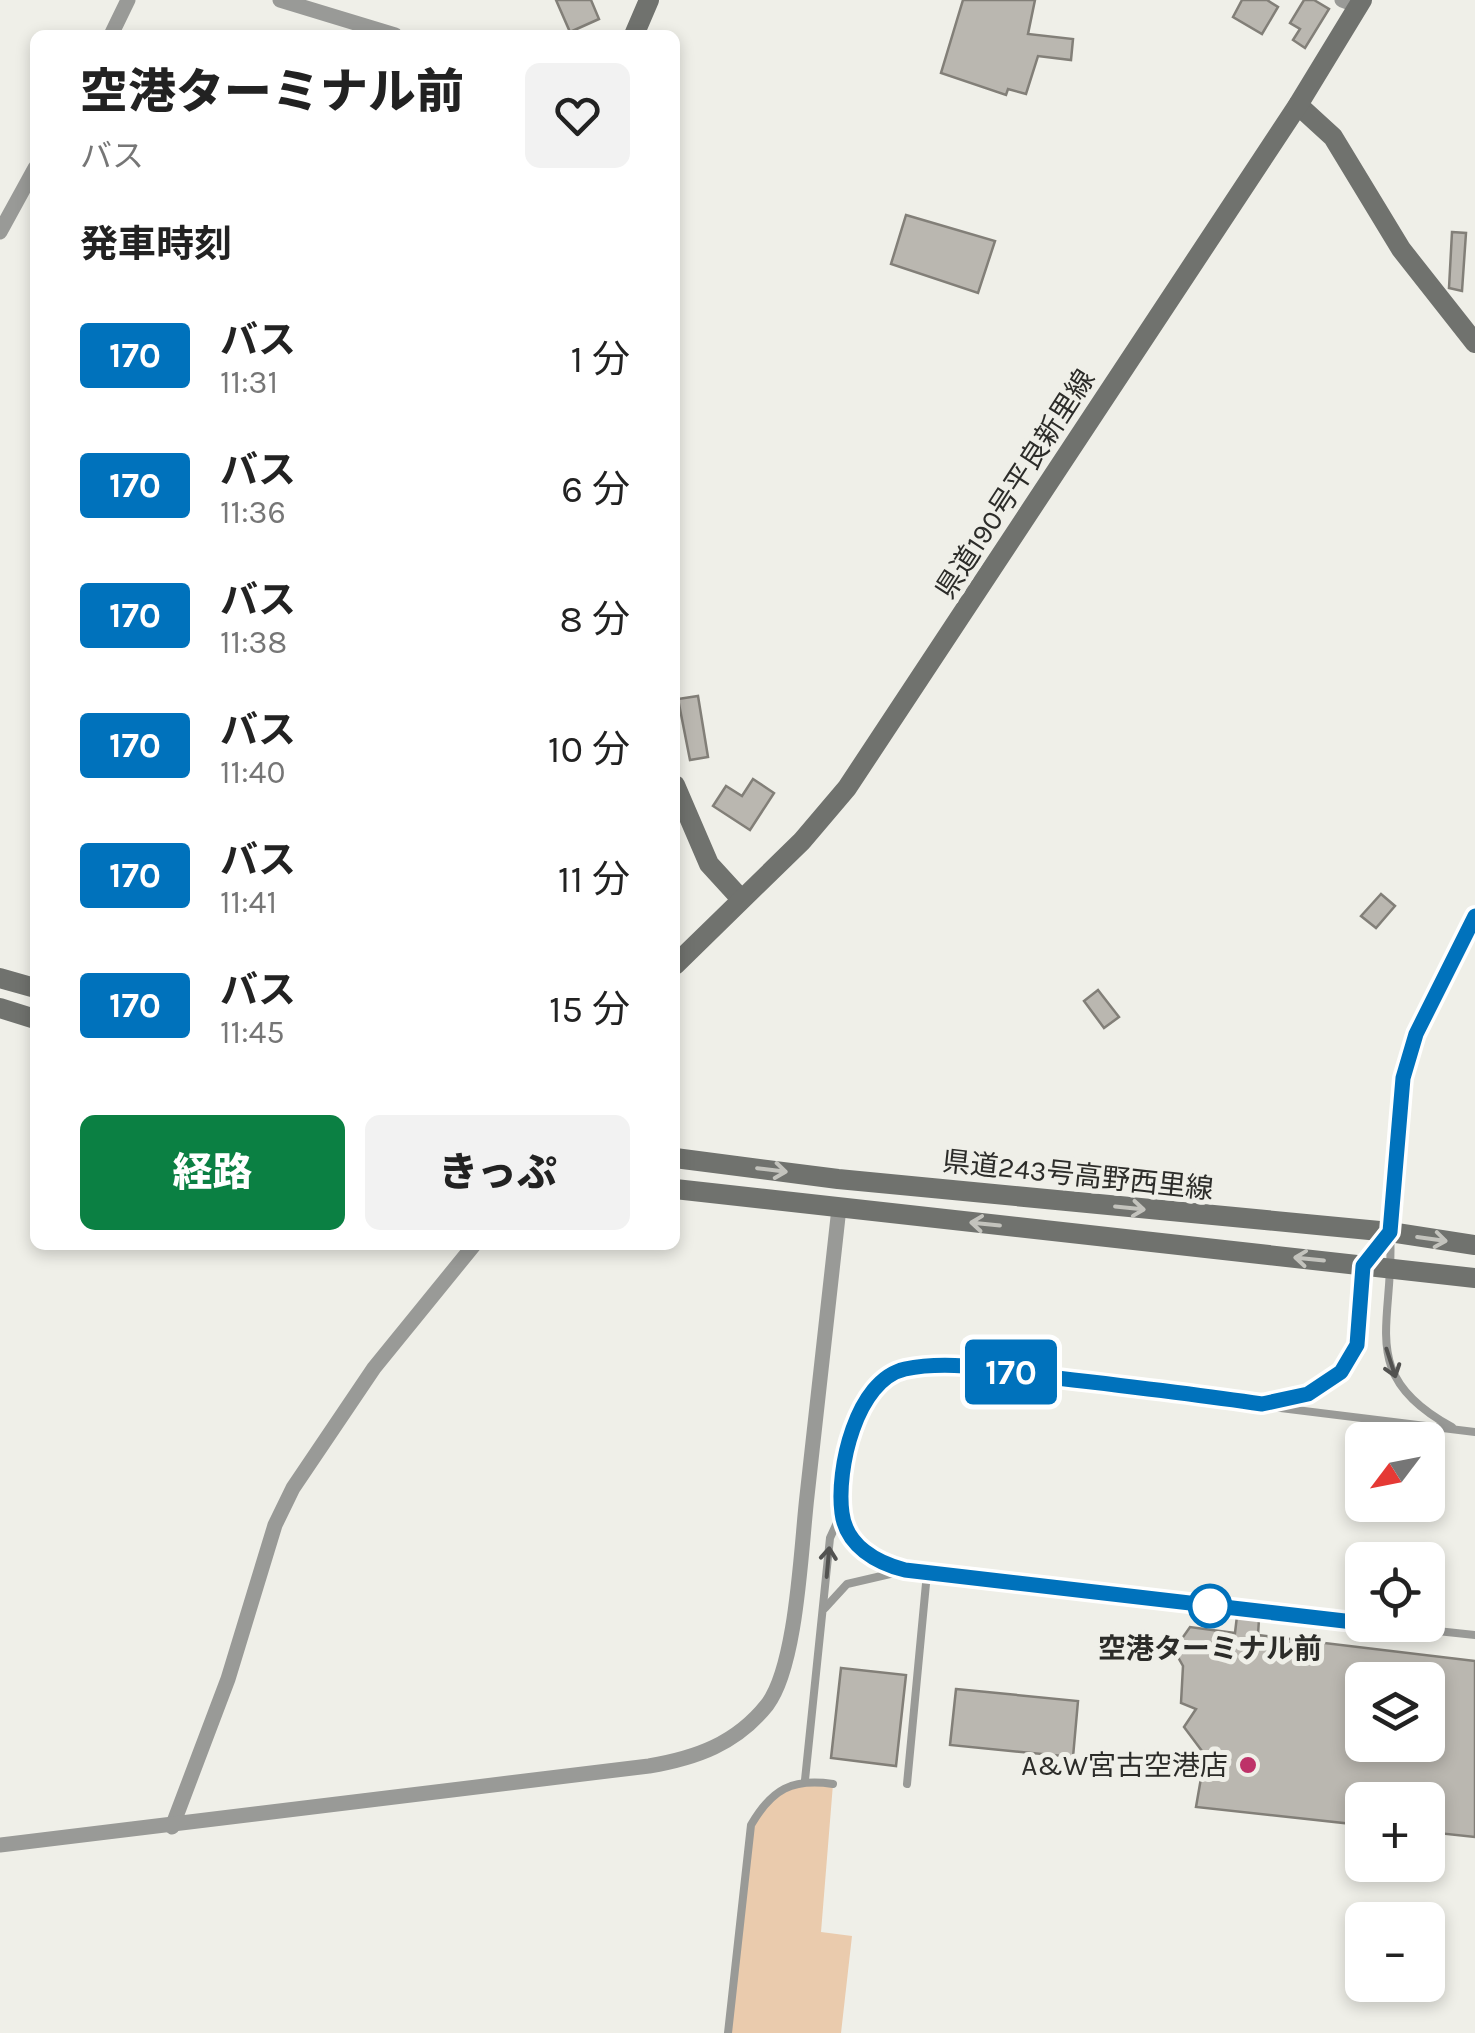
<!DOCTYPE html>
<html lang="ja">
<head>
<meta charset="utf-8">
<style>
	body { margin:0; font-family:Karla,"Noto Sans JP",sans-serif; background:#f2f2f2; color:#222; height:100vh; display:flex; flex-direction:column; font-size:38px; white-space:nowrap }
	* { box-sizing:border-box; margin:0 }
	p { font-size:32px; color:#767676 }
	.icon { flex:none; width:55px; height:55px; fill:none; stroke:currentColor; stroke-width:2; stroke-linecap:round; stroke-linejoin:round }
	.map { position:relative; flex:1; overflow:hidden }
	.details { position:absolute; left:30px; top:30px; width:650px; height:1220px; display:flex; flex-direction:column; background:#fff; border-radius:15px; box-shadow:0 5px 15px #0003 }
	.details>* { flex:none }
	.badge { padding:0 20px; border-radius:8px; font-size:35px; line-height:65px }
	.needle { width:65px; rotate:238deg }
	.controls { position:absolute; left:1345px; top:1422px; display:grid; gap:20px }
	.controls a { display:grid; place-items:center; width:100px; height:100px; border-radius:15px; background:#fff; box-shadow:0 5px 15px #0003; font-size:50px }
	.map>.badge { position:absolute; translate:-50% -50%; box-shadow:0 0 0 5px #fff }
	h2 { padding:0 50px; font-size:38px; line-height:90px }
	.round { display:grid; place-items:center; flex:none; width:105px; height:105px; border-radius:15px; background:#f2f2f2 }
	.overview { display:flex; align-items:center; justify-content:space-between; height:170px; padding:0 50px }
	h1 { font-size:48px; font-weight:800; line-height:75px }
	.button { display:flex; gap:20px; margin-top:auto; padding:20px 50px }
	.button a { flex:1; height:115px; border-radius:15px; background:#0b8043; color:#fff; font-size:40px; font-weight:800; line-height:115px; text-align:center }
	.button a+a { background:#f2f2f2; color:#222 }
	ul { padding:0; list-style:none }
	li { display:flex; align-items:center; gap:30px; height:130px; padding:0 50px }
	li div { flex:1 }
	li b { display:block; font-size:38px }
	li em { font-style:normal }
	li .badge { min-width:110px; font-weight:700; text-align:center }
	.map>svg:first-child { display:block }
	.green { fill:#eacbad }
	.building { fill:#bab7b0; stroke:#827f78; stroke-width:2.5; fill-rule:evenodd }
	.lines { fill:none; stroke-linecap:round; stroke-linejoin:round }
	.lane { stroke:#999a97; stroke-width:8 }
	.street { stroke:#999a97; stroke-width:15 }
	.secondary { stroke:#70726e; stroke-width:20 }
	.oneway { stroke:#c3c3bd }
	.oneway2 { stroke:#525250 }
	.line-casing { stroke:#fff; stroke-width:22 }
	.line { stroke:#0072bc; stroke-width:15 }
	.stop-dot { fill:#fff; stroke:#0072bc; stroke-width:5 }
	.poi-dot { fill:#be3268; stroke:#efefe8; stroke-width:4 }
	.labels { text-anchor:middle; dominant-baseline:central; stroke-width:10; stroke-linejoin:round; paint-order:stroke }
	.street-label { font-size:28px; fill:#2c2c29; stroke:#efefe8 }
	.stop-label { font-size:28px; font-weight:bold; fill:#2c2c29; stroke:#efefe8 }
	.poi-label { font-size:28px; fill:#2c2c29; stroke:#efefe8; text-anchor:end }
</style>
</head>
<body>
<div class="map">
<svg width="1475" height="2033" viewBox="0 0 1475 2033">
	<rect width="100%" height="100%" fill="#efefe8"/>
	<!-- green -->
	<polygon class="green" points="833,1784 821,1932 852,1936 841,2033 728,2033 751,1825 785,1785"/>
	<!-- building -->
	<g class="building">
		<polygon points="556,0 591,0 599,19 570,32"/>
		<polygon points="963,0 1035,0 1028,34 1073,39 1071,60 1038,56 1026,94 1008,89 1006,95 941,73"/>
		<polygon points="1242,0 1267,0 1278,7 1262,34 1233,17"/>
		<polygon points="1304,0 1314,0 1329,9 1305,48 1293,40 1300,29 1290,23"/>
		<polygon points="906,215 995,241 978,293 891,264"/>
		<polygon points="1452,232 1466,233 1462,291 1449,288"/>
		<polygon points="698,696 708,757 690,760 678,699"/>
		<polygon points="753,779 774,793 750,830 713,806 726,786 742,796"/>
		<polygon points="1381,894 1395,906 1376,928 1361,916"/>
		<polygon points="1098,990 1119,1017 1104,1028 1084,1001"/>
		<path d="M1237,1616L1259,1619L1258,1635L1475,1661V1837L1428,1832V1800H1362V1825L1196,1807L1205,1755L1184,1727L1196,1709L1181,1703L1183,1666L1174,1650L1190,1627L1235,1633ZM1362,1680H1428V1745H1362Z"/>
		<polygon points="841,1668 906,1675 896,1766 831,1758"/>
		<polygon points="956,1689 1078,1701 1073,1757 950,1745"/>
	</g>
	<g class="lines">
		<!-- lane -->
		<g class="lane">
			<path d="M1390,1232C1396,1322 1354,1374 1452,1427"/>
			<polyline points="1272,1402 1308,1394 1341,1371 1357,1345 1363,1265 1387,1236"/>
			<polyline points="825,1608 847,1584 903,1571"/>
			<path d="M1362,1623L905,1570C884,1565 865,1559 854,1539C828,1496 848,1389 902,1370C913,1366 929,1367 941,1366L1475,1432"/>
			<polyline points="1381,1625 1475,1635"/>
			<polyline points="805,1780 830,1538 841,1514"/>
			<polyline points="907,1784 927,1573"/>
			<path d="M728,2033L751,1825C772,1789 792,1778 833,1784"/>
		</g>
		<!-- street -->
		<g class="street">
			<polyline points="280,0 395,35"/>
			<polyline points="1342,0 1358,6"/>
			<polyline points="111,35 128,0"/>
			<polyline points="0,232 35,168"/>
			<polyline points="172,1827 228,1679 275,1525 293,1488 374,1368 474,1245"/>
			<path d="M0,1845L649,1766C696,1758 736,1744 767,1705C797,1666 801,1547 807,1496C817,1400 828,1304 839,1208"/>
		</g>
		<!-- secondary -->
		<g class="secondary">
			<polyline points="634,35 649,0"/>
			<polyline points="1298,105 1333,137 1401,249 1475,343"/>
			<polyline points="675,785 709,864 741,899"/>
			<polyline points="675,965 802,841 847,788 1298,105 1362,0"/>
			<polyline points="0,978 35,988"/>
			<polyline points="0,1008 35,1019"/>
			<polyline points="675,1158 838,1179 1390,1232 1475,1245"/>
			<polyline points="675,1189 1475,1278"/>
			<polyline points="1390,1232 1403,1078 1416,1034 1475,916"/>
		</g>
	</g>
	<!-- one-way arrows -->
	<defs><path id="oneway-shaft" d="M-6 0H5M1.5-3L5.5 0L1.5 3" fill="none" stroke-width="1.6" stroke-linecap="round" stroke-linejoin="round" transform="scale(2.5)"/></defs>
	<g class="oneway">
		<use href="#oneway-shaft" transform="translate(772 1170) rotate(7)"/>
		<use href="#oneway-shaft" transform="translate(1130 1208) rotate(6)"/>
		<use href="#oneway-shaft" transform="translate(985 1224) rotate(-174)"/>
		<use href="#oneway-shaft" transform="translate(1432 1239) rotate(8)"/>
		<use href="#oneway-shaft" transform="translate(1309 1259) rotate(-174)"/>
	</g>
	<g class="oneway2">
		<use href="#oneway-shaft" transform="translate(1391 1363) rotate(72)"/>
		<use href="#oneway-shaft" transform="translate(828 1562) rotate(-85)"/>
	</g>
	<g class="lines">
		<!-- line casing -->
		<g class="line-casing">
			<path id="line" d="M1362,1623L905,1570C877,1563 846,1546 842,1513C836,1470 856,1380 905,1369C954,1359 1009,1372 1057,1378C1126,1386 1194,1394 1262,1404L1308,1394L1341,1372L1357,1345L1363,1266L1390,1232L1403,1078L1416,1034L1475,916"/>
		</g>
		<!-- line -->
		<use href="#line" class="line"/>
	</g>
	<!-- markers -->
	<circle class="stop-dot" cx="1210" cy="1606" r="20"/>
	<circle class="poi-dot" cx="1248" cy="1765" r="10"/>
	<g class="labels">
		<!-- street labels -->
		<g class="street-label">
			<text transform="translate(1015 484) rotate(-57)">県道190号平良新里線</text>
			<text transform="translate(1078 1175) rotate(6)">県道243号高野西里線</text>
		</g>
		<!-- stop labels -->
		<g class="stop-label">
			<text x="1210" y="1648">空港ターミナル前</text>
		</g>
		<!-- poi labels -->
		<g class="poi-label">
			<text x="1228" y="1765">A&amp;W宮古空港店</text>
		</g>
	</g>
</svg>
<div class="controls">
<a><svg class="needle" viewBox="-14 -14 28 28"><path d="M0-13l5 13h-10z" fill="#e53935"/><path d="M0 13l5-13h-10z" fill="#767676"/></svg></a>
<a><svg class="icon" aria-label="locate" viewBox="0 0 24 24"><circle cx="12" cy="12" r="6"/><path d="M12 2v4M12 18v4M2 12h4M18 12h4"/></svg></a>
<a><svg class="icon" aria-label="layers" viewBox="0 0 24 24"><path d="M12 4l9 5-9 5-9-5zM3 14l9 5 9-5"/></svg></a>
<a>+</a>
<a>−</a>
</div>
<b class="badge" style="left:1011px;top:1372px;background:#0072bc;color:#fff">170</b>
<section class="details">
<div class="overview"><div><h1>空港ターミナル前</h1><p>バス</p></div><a class="round"><svg class="icon" aria-label="heart" viewBox="0 0 24 24"><path d="M12 20l-8-8c-3-5 5-10 8-4 3-6 11-1 8 4z"/></svg></a></div>
<h2>発車時刻</h2>
<ul>
<li><span class="badge" style="background:#0072bc;color:#fff">170</span><div><b>バス</b><p>11:31</p></div><em>1 分</em></li>
<li><span class="badge" style="background:#0072bc;color:#fff">170</span><div><b>バス</b><p>11:36</p></div><em>6 分</em></li>
<li><span class="badge" style="background:#0072bc;color:#fff">170</span><div><b>バス</b><p>11:38</p></div><em>8 分</em></li>
<li><span class="badge" style="background:#0072bc;color:#fff">170</span><div><b>バス</b><p>11:40</p></div><em>10 分</em></li>
<li><span class="badge" style="background:#0072bc;color:#fff">170</span><div><b>バス</b><p>11:41</p></div><em>11 分</em></li>
<li><span class="badge" style="background:#0072bc;color:#fff">170</span><div><b>バス</b><p>11:45</p></div><em>15 分</em></li>
</ul>
<div class="button"><a>経路</a><a>きっぷ</a></div>
</section>
</div>
</body>
</html>
